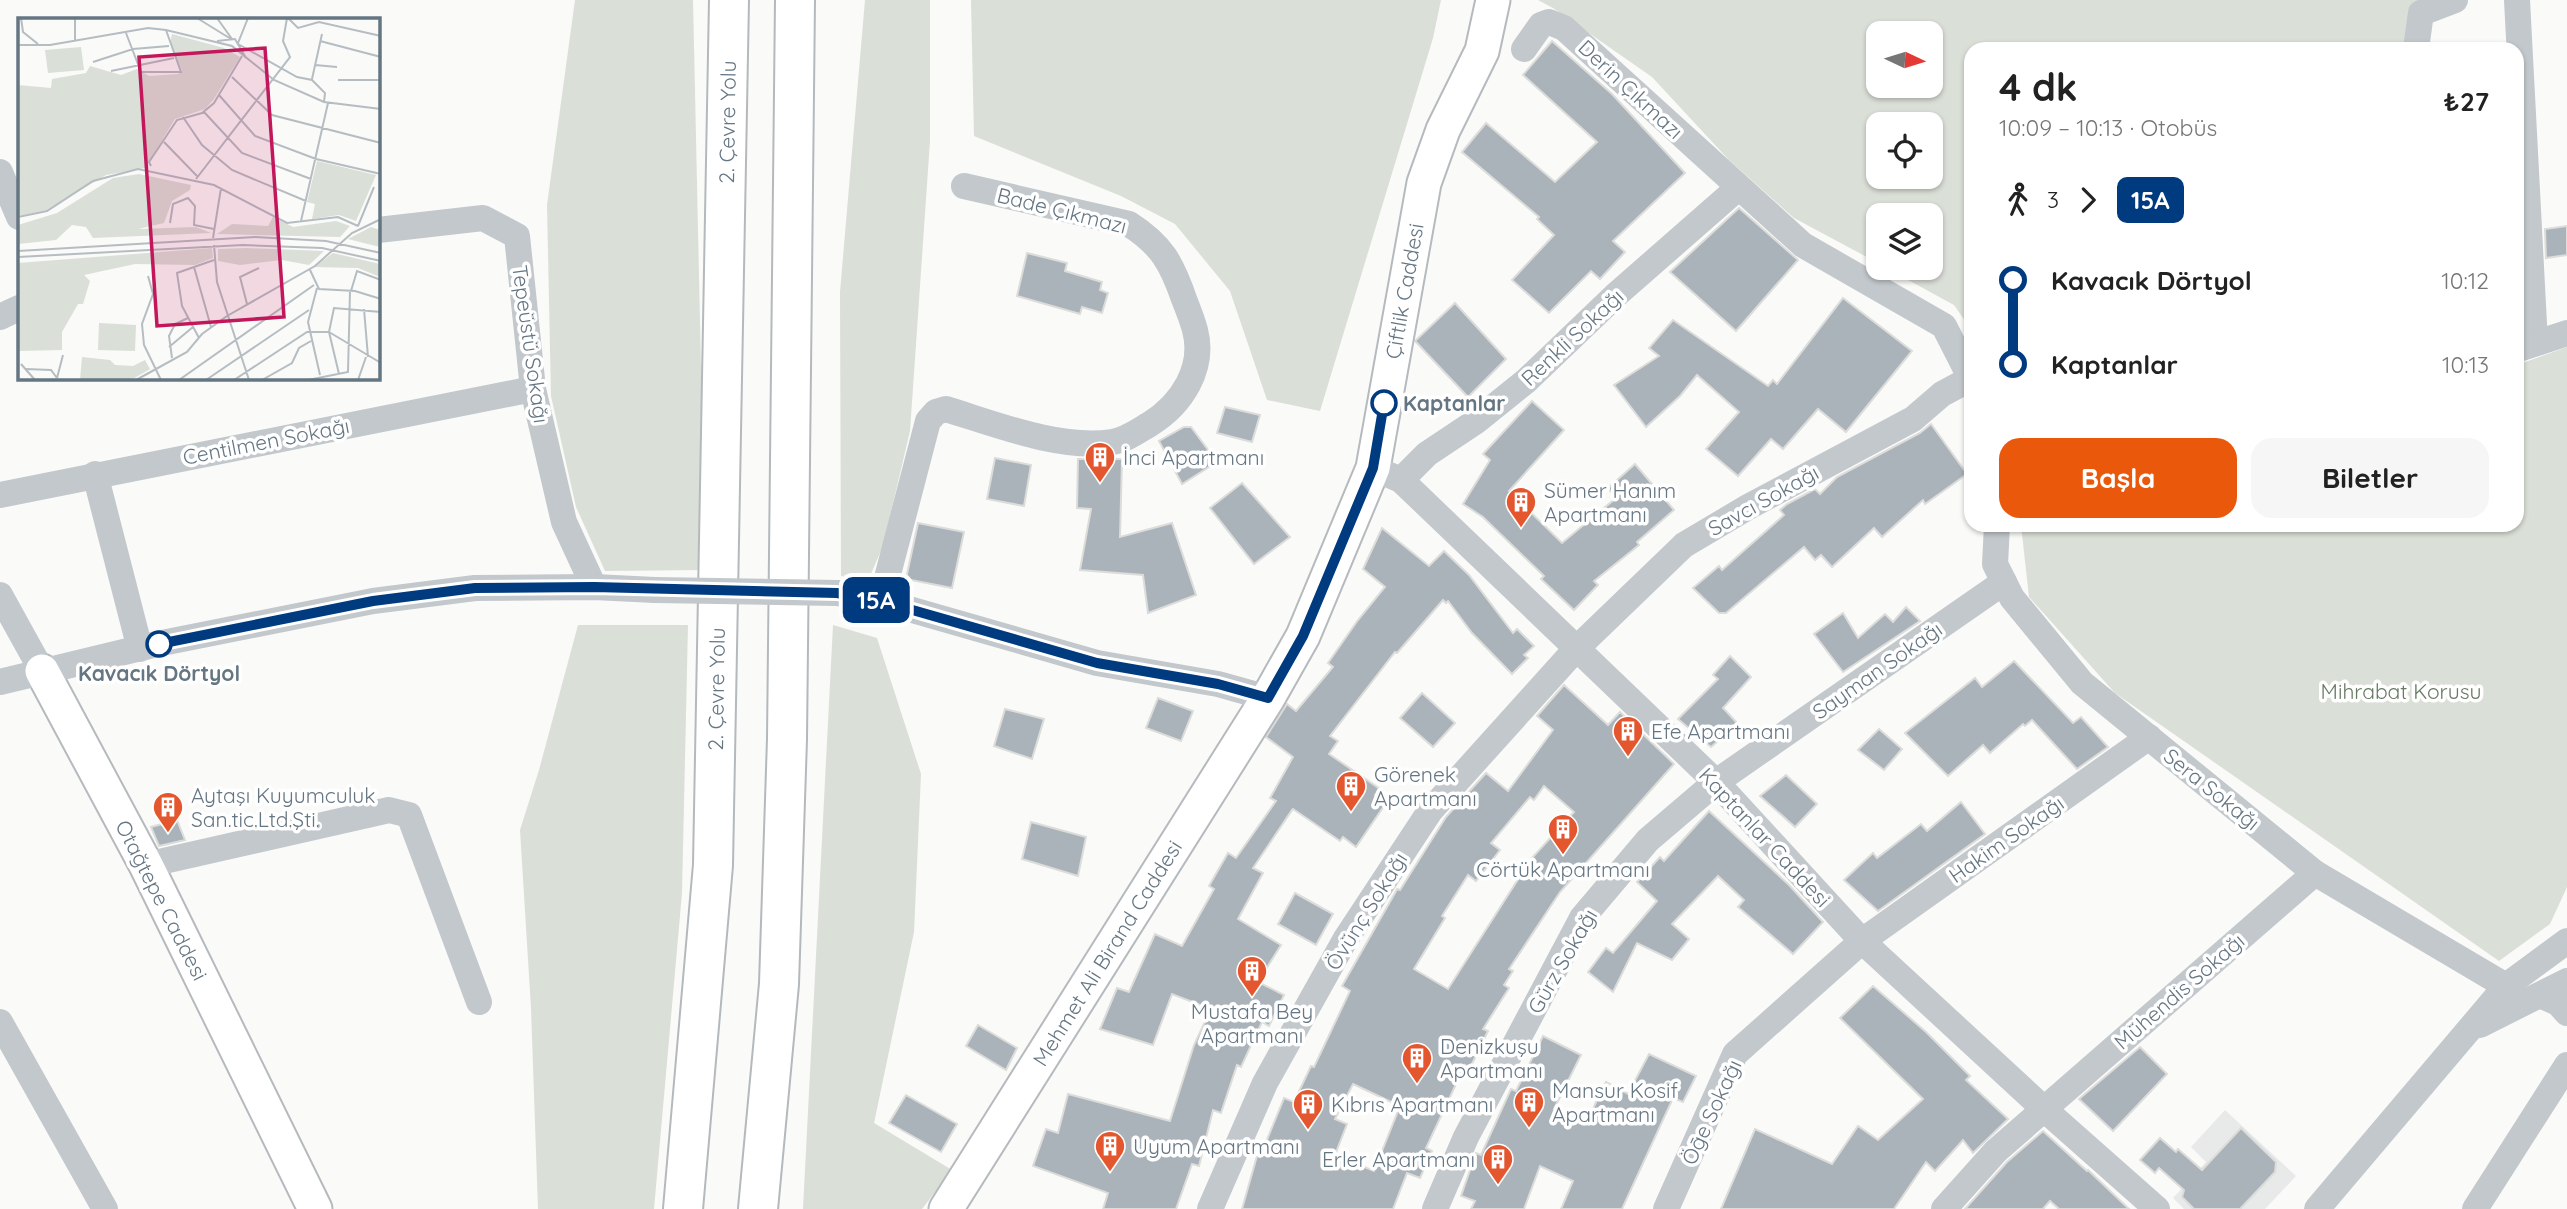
<!DOCTYPE html>
<html lang="tr">
<head>
<meta charset="utf-8">
<style>
	body { margin:0; font-family:Quicksand,sans-serif; background:#f6f6f6; color:#222; height:100vh; display:flex; flex-direction:column; font-size:26px; white-space:nowrap }
	* { box-sizing:border-box; margin:0 }
	p { font-size:23px; color:#767676 }
	.icon { flex:none; width:38px; height:38px; fill:none; stroke:currentColor; stroke-width:2; stroke-linecap:round; stroke-linejoin:round }
	.map { position:relative; flex:1; overflow:hidden }
	.panel { position:absolute; left:1964px; top:42px; width:560px; height:490px; display:flex; flex-direction:column; background:#fff; border-radius:21px; box-shadow:0 2px 5px #0004 }
	.panel>* { flex:none }
	.badge { padding:0 14px; border-radius:10px; font-size:24px; line-height:46px }
	.needle { width:46px; rotate:94deg }
	.fabs { position:absolute; left:1866px; top:21px; display:grid; gap:14px }
	.fabs a { display:grid; place-items:center; width:77px; height:77px; border-radius:14px; background:#fff; box-shadow:0 2px 5px #0004; font-size:35px }
	.map>.badge { position:absolute; translate:-50% -50%; box-shadow:0 0 0 4px #fff }
	.legs { display:flex; align-items:center; gap:10px; height:77px; padding:0 35px; font-size:23px }
	.legs p { margin-inline-start:auto }
	.summary { display:flex; align-items:center; justify-content:space-between; height:119px; padding:0 35px }
	h1 { font-size:38px; font-weight:700; line-height:52px }
	.action { display:flex; gap:14px; margin-top:auto; padding:14px 35px }
	.action a { flex:1; height:80px; border-radius:21px; background:#ea580c; color:#fff; font-size:28px; font-weight:700; line-height:80px; text-align:center }
	.action a+a { background:#f6f6f6; color:#222 }
	ul { padding:0 35px; list-style:none }
	li { display:flex; align-items:center; gap:24px; height:84px; font-size:26px }
	li i { display:grid; place-items:center; width:10px; height:100%; margin:0 9px; background:currentColor }
	li i::after { content:''; width:18px; height:18px; margin:-9px; border:5px solid; border-radius:50%; background:#fff }
	li p { margin-inline-start:auto }
	li:first-child i { background:linear-gradient(#0000 50%,currentColor 0) }
	li:last-child i { background:linear-gradient(currentColor 50%,#0000 0) }
	.map>svg:first-child { display:block }
	.built { fill:#e8e9e9 }
	.green { fill:#dadfd7; fill-rule:evenodd }
	.building { fill:#aab3b9; stroke:#dcdcda; stroke-width:2; fill-rule:evenodd }
	.lines { fill:none; stroke-linecap:round; stroke-linejoin:round }
	.major-casing { stroke:#b5babe; stroke-width:37 }
	.highway-casing { stroke:#b4b9bd; stroke-width:42 }
	.minor { stroke:#c3c8cc; stroke-width:26 }
	.major { stroke:#fff; stroke-width:33 }
	.highway { stroke:#fff; stroke-width:38 }
	.minor-bridge { stroke:#c3c8cc; stroke-width:26 }
	.line-1-casing { stroke:#fff; stroke-width:16 }
	.line-1 { stroke:#003b80; stroke-width:10 }
	.stop-1-dot { fill:#fff; stroke:#003b80; stroke-width:3.5 }
	.labels { text-anchor:middle; dominant-baseline:central; stroke-width:7; stroke-linejoin:round; paint-order:stroke }
	.street-label { font-size:21px; fill:#657683; stroke:#fff }
	.stop-label { font-size:21px; font-weight:bold; fill:#657683; stroke:#fff; text-anchor:start }
	.poi-label { font-size:21px; fill:#657683; stroke:#fff; text-anchor:start }
	.park-label { font-size:21px; fill:#687a64; stroke:#fff }
	.inset-road { fill:none; stroke:#b5bdc2; stroke-width:2 }
	.view { fill:#c2185b; fill-opacity:0.15; stroke:#c2185b; stroke-width:3.5 }
	.inset-edge { fill:none; stroke:#657683; stroke-width:3.5 }
</style>
</head>
<body>
<div class="map">
<svg width="2567" height="1209" viewBox="0 0 2567 1209">
	<rect width="100%" height="100%" fill="#fafaf8"/>
	<!-- built -->
	<polygon class="built" points="2225,1110 2296,1176 2265,1209 2184,1209 2173,1198 2206,1162 2191,1147"/>
	<!-- green -->
	<g class="green">
		<polygon points="575,0 693,0 702,414 700,570 605,571 576,507 551,396 547,205"/>
		<polygon points="865,0 930,0 930,141 910,431 883,546 867,583 841,576 840,292"/>
		<polygon points="971,0 1441,0 1433,38 1320,411 1267,400 1230,291 1175,224 1121,196 974,136"/>
		<path d="M1538,0H2441L2406,49H1970V328L1954,305L1886,268H1930V215H1878V263L1794,218L1729,160L1652,77L1553,8ZM1878,33H1930V86H1878ZM1878,124H1930V177H1878Z"/>
		<polygon points="2567,347 2567,887 2550,924 2499,961 2115,693 2029,597 2021,525 2516,525 2517,365"/>
		<polygon points="578,625 688,625 682,893 654,1209 538,1209 531,1008 520,830 539,770"/>
		<polygon points="833,625 877,638 921,774 914,932 874,1123 952,1170 922,1209 803,1209"/>
	</g>
	<!-- building -->
	<g class="building">
		<polygon points="1552,41 1612,94 1685,173 1613,241 1625,252 1600,279 1591,271 1549,313 1512,280 1554,235 1537,219 1539,217 1462,152 1486,123 1555,182 1597,142 1523,75"/>
		<polygon points="1739,208 1798,260 1736,331 1670,272"/>
		<polygon points="2567,226 2567,255 2546,258 2545,229"/>
		<polygon points="1027,253 1067,263 1065,271 1102,282 1100,290 1108,293 1102,313 1082,307 1080,314 1017,296"/>
		<polygon points="1843,298 1912,351 1846,432 1818,409 1783,449 1771,439 1738,476 1706,449 1739,412 1697,375 1680,396 1646,427 1614,385 1659,356 1649,348 1673,320 1768,386 1773,380 1777,384"/>
		<polygon points="1455,303 1506,359 1468,397 1415,341"/>
		<polygon points="1532,401 1564,430 1509,491 1562,543 1616,498 1608,488 1635,464 1674,510 1637,542 1639,545 1594,581 1598,585 1574,610 1541,579 1544,576 1483,517 1463,504 1490,460 1483,454"/>
		<polygon points="1225,407 1260,415 1252,442 1217,433"/>
		<polygon points="1931,424 1967,474 1925,504 1923,500 1882,537 1874,528 1832,567 1821,555 1815,560 1804,547 1726,613 1719,613 1693,588 1719,566 1722,570 1784,515 1780,510 1787,504 1815,489 1820,494 1837,477 1920,433"/>
		<polygon points="1184,427 1191,427 1217,462 1182,484 1159,441"/>
		<polygon points="995,458 1031,465 1024,506 987,499"/>
		<polygon points="1078,459 1122,459 1120,537 1172,523 1196,595 1148,613 1143,575 1080,570 1091,509 1077,508"/>
		<polygon points="1242,483 1290,537 1254,564 1210,508"/>
		<polygon points="918,523 964,532 952,588 906,579"/>
		<polygon points="1382,528 1429,566 1444,551 1469,575 1513,633 1517,629 1534,646 1524,655 1528,658 1512,674 1472,633 1448,601 1446,603 1443,600 1397,653 1395,652 1330,736 1338,741 1329,754 1380,789 1375,795 1386,803 1356,847 1343,837 1340,841 1293,809 1292,810 1253,868 1263,873 1238,919 1281,945 1258,982 1284,995 1269,1026 1262,1022 1241,1067 1237,1065 1221,1113 1213,1110 1199,1166 1192,1164 1176,1209 1103,1209 1108,1193 1033,1166 1046,1129 1058,1133 1068,1094 1170,1121 1194,1045 1211,1009 1172,994 1153,1045 1100,1029 1117,988 1129,992 1155,934 1182,946 1214,889 1209,886 1228,853 1236,858 1276,801 1270,798 1293,757 1266,737 1287,704 1296,711 1333,667 1328,663 1358,620 1385,587 1363,569"/>
		<polygon points="1906,607 1920,621 1843,672 1814,634 1843,613 1858,638 1885,614 1893,622"/>
		<polygon points="1730,656 1751,677 1723,708 1738,724 1711,747 1678,719 1718,679 1713,675"/>
		<polygon points="2014,661 2073,723 2081,717 2108,747 2077,769 2032,720 2025,726 2023,724 1990,753 1983,745 1948,776 1905,733 1975,678 1982,687"/>
		<path d="M1564,685L1608,725L1620,712L1674,764L1560,892L1509,969L1513,971L1504,985L1509,988L1483,1029L1488,1031L1470,1068L1465,1065L1426,1148L1432,1151L1420,1178L1407,1173L1393,1209H1242L1257,1156L1260,1157L1284,1098L1294,1102L1311,1066L1314,1067L1350,991L1342,986L1395,893L1397,889L1400,890L1446,817L1486,773L1508,791L1553,730L1537,716ZM1544,786L1574,812L1531,859L1448,989L1414,969L1445,918L1442,916L1468,875L1476,881L1500,850L1491,843L1530,797L1534,800ZM1353,1084L1400,1106L1374,1171L1335,1155L1347,1124L1335,1119Z"/>
		<polygon points="1422,693 1455,723 1433,747 1400,718"/>
		<polygon points="1158,698 1193,711 1181,741 1146,728"/>
		<polygon points="1005,709 1044,719 1032,759 994,746"/>
		<polygon points="1879,729 1902,749 1884,770 1858,750"/>
		<polygon points="1786,775 1817,804 1795,827 1760,796"/>
		<polygon points="1961,802 1985,834 1878,911 1844,880 1873,853 1877,858 1921,824 1927,831"/>
		<polygon points="1709,811 1789,885 1823,922 1793,954 1738,907 1744,900 1718,876 1672,924 1689,939 1672,960 1637,943 1613,992 1588,972 1606,948 1613,953 1657,901 1637,882 1660,857 1664,861"/>
		<polygon points="177,820 185,840 159,846 151,827"/>
		<polygon points="1031,822 1086,837 1078,876 1022,859"/>
		<polygon points="1295,893 1333,914 1316,945 1278,924"/>
		<polygon points="1873,986 1926,1032 1970,1076 1966,1080 2008,1119 1973,1153 1963,1140 1935,1171 1926,1162 1894,1209 1721,1209 1755,1129 1832,1164 1858,1126 1878,1140 1923,1099 1840,1018"/>
		<polygon points="978,1025 1017,1048 1006,1070 966,1046"/>
		<polygon points="1543,1036 1581,1055 1554,1109 1586,1123 1606,1082 1628,1094 1649,1054 1696,1076 1683,1102 1673,1098 1622,1209 1561,1209 1573,1181 1540,1166 1524,1209 1471,1209 1475,1201 1461,1196 1476,1153 1481,1155 1511,1089 1516,1091"/>
		<polygon points="2140,1047 2167,1074 2113,1131 2079,1099"/>
		<polygon points="906,1095 957,1124 941,1152 889,1123"/>
		<polygon points="2241,1128 2276,1162 2275,1172 2240,1209 2194,1209 2182,1197 2184,1190 2159,1168 2155,1173 2140,1160 2160,1138 2176,1152 2178,1149 2202,1170"/>
		<polygon points="2043,1131 2087,1171 2088,1170 2129,1209 2059,1209 2050,1201 2043,1209 1965,1209 2007,1162"/>
	</g>
	<g class="lines">
		<!-- major casing -->
		<g class="major-casing">
			<g id="major">
				<polyline points="42,671 146,865 315,1209"/>
				<polyline points="946,1209 1268,698 1303,636 1373,468 1424,183 1443,130 1482,51 1493,0"/>
			</g>
		</g>
		<!-- highway casing -->
		<g class="highway-casing">
			<g id="highway">
				<polyline points="683,1209 713,865 729,0"/>
				<polyline points="758,1209 779,984 787,739 795,0"/>
			</g>
		</g>
		<!-- minor -->
		<g class="minor">
			<polyline points="2517,0 2535,343"/>
			<polyline points="1524,49 1541,25 1549,22 1564,28 1803,245 1944,326 1970,377"/>
			<polyline points="2416,49 2421,13 2455,0"/>
			<polyline points="0,172 19,217"/>
			<polyline points="378,230 483,218 517,236 533,389 564,522 594,587"/>
			<polyline points="0,317 19,308"/>
			<polyline points="2516,350 2567,333"/>
			<polyline points="1373,468 1401,480 1716,782 1862,941 2044,1109 2157,1209"/>
			<polyline points="95,474 140,649"/>
			<polyline points="1401,480 1427,454 1475,422 1526,381 1617,294 1738,188"/>
			<polyline points="0,495 533,389"/>
			<polyline points="1997,525 1995,564 2012,598 2082,683 2315,873 2506,986"/>
			<polyline points="837,593 881,601 1097,663 1218,684 1268,698"/>
			<polyline points="0,595 42,671"/>
			<path d="M881,601L928,421L936,412L946,409C995,424 1060,450 1112,442C1126,440 1138,431 1150,424C1182,404 1205,368 1195,330C1192,319 1188,309 1184,299C1172,264 1162,245 1129,224L964,186"/>
			<polyline points="0,682 157,644 373,601 475,588 594,587 655,590"/>
			<polyline points="146,865 389,810 409,815 479,1002"/>
			<polyline points="2542,996 2558,1003 2567,1013"/>
			<polyline points="0,1022 105,1209"/>
			<polyline points="2480,1025 2567,981"/>
			<polyline points="1210,1209 1265,1083 1345,940 1430,811 1576,649 1684,545 1748,507 1913,419 1942,394 1970,379"/>
			<polyline points="1435,1209 1466,1137 1582,918 1648,840 1716,782 2004,582"/>
			<polyline points="1666,1209 1735,1054 1862,941 2149,737"/>
			<polyline points="1944,1209 1996,1151 2315,873"/>
			<polyline points="2317,1209 2506,986 2567,941"/>
			<polyline points="2475,1209 2567,1065"/>
		</g>
		<!-- major -->
		<use href="#major" class="major"/>
		<!-- highway -->
		<use href="#highway" class="highway"/>
		<!-- minor-bridge -->
		<polyline class="minor-bridge" points="655,590 837,593"/>
	</g>
	<g class="lines">
		<!-- line-1 casing -->
		<g class="line-1-casing">
			<polyline id="line-1" points="159,644 373,601 475,588 594,587 837,593 881,601 1097,663 1218,684 1268,698 1303,636 1373,468 1384,403"/>
		</g>
		<!-- line-1 -->
		<use href="#line-1" class="line-1"/>
	</g>
	<!-- icons -->
	<defs>
		<g id="building-pin" transform="scale(1.575)"><path d="M0 17L-7.5 6A9.5 9.5 0 1 1 7.5 6Z" fill="#e4572e" stroke="#fff"/><path d="M-4-6H4V6H1V3H-1V6H-4ZM-2.5-4.3h1.7v1.8h-1.7ZM.8-4.3h1.7v1.8H.8ZM-2.5-1h1.7V.8h-1.7ZM.8-1h1.7V.8H.8Z" fill="#fff"/></g>
	</defs>
	<g fill-rule="evenodd">
		<use href="#building-pin" x="1100" y="457"/>
		<use href="#building-pin" x="1521" y="502"/>
		<use href="#building-pin" x="1628" y="731"/>
		<use href="#building-pin" x="1351" y="786"/>
		<use href="#building-pin" x="168" y="807"/>
		<use href="#building-pin" x="1563" y="829"/>
		<use href="#building-pin" x="1252" y="971"/>
		<use href="#building-pin" x="1417" y="1058"/>
		<use href="#building-pin" x="1529" y="1102"/>
		<use href="#building-pin" x="1308" y="1104"/>
		<use href="#building-pin" x="1110" y="1146"/>
		<use href="#building-pin" x="1498" y="1159"/>
	</g>
	<!-- markers -->
	<g class="stop-1-dot">
		<circle cx="1384" cy="403" r="12"/>
		<circle cx="159" cy="644" r="12"/>
	</g>
	<g class="labels">
		<!-- street labels -->
		<g class="street-label">
			<text transform="translate(1631 89) rotate(43)">Derin Çıkmazı</text>
			<text transform="translate(727 122) rotate(-89)">2. Çevre Yolu</text>
			<text transform="translate(1062 210) rotate(14)">Bade Çıkmazı</text>
			<text transform="translate(1404 291) rotate(-80)">Çiftlik Caddesi</text>
			<text transform="translate(1572 337) rotate(-43)">Renkli Sokağı</text>
			<text transform="translate(531 344) rotate(82)">Tepeüstü Sokağı</text>
			<text transform="translate(266 441) rotate(-11)">Centilmen Sokağı</text>
			<text transform="translate(1763 500) rotate(-29)">Savcı Sokağı</text>
			<text transform="translate(1877 670) rotate(-35)">Sayman Sokağı</text>
			<text transform="translate(716 689) rotate(-89)">2. Çevre Yolu</text>
			<text transform="translate(2212 789) rotate(39)">Sera Sokağı</text>
			<text transform="translate(1765 837) rotate(47)">Kaptanlar Caddesi</text>
			<text transform="translate(2006 839) rotate(-35)">Hakim Sokağı</text>
			<text transform="translate(162 900) rotate(63)">Otağtepe Caddesi</text>
			<text transform="translate(1366 911) rotate(-58)">Övünç Sokağı</text>
			<text transform="translate(1107 953) rotate(-58)">Mehmet Ali Birand Caddesi</text>
			<text transform="translate(1562 961) rotate(-60)">Gürz Sokağı</text>
			<text transform="translate(2179 991) rotate(-41)">Mühendis Sokağı</text>
			<text transform="translate(1711 1112) rotate(-65)">Öḡe Sokağı</text>
		</g>
		<!-- stop labels -->
		<g class="stop-label">
			<text x="1403" y="403">Kaptanlar</text>
			<text x="159" y="673" text-anchor="middle">Kavacık Dörtyol</text>
		</g>
		<!-- poi labels -->
		<g class="poi-label">
			<text x="1123" y="457">İnci Apartmanı</text>
			<text x="1544" y="490">Sümer Hanım<tspan x="1544" dy="24">Apartmanı</tspan></text>
			<text x="1651" y="731">Efe Apartmanı</text>
			<text x="1374" y="774">Görenek<tspan x="1374" dy="24">Apartmanı</tspan></text>
			<text x="191" y="795">Aytaşı Kuyumculuk<tspan x="191" dy="24">San.tic.Ltd.Şti.</tspan></text>
			<text x="1563" y="869" text-anchor="middle">Cörtük Apartmanı</text>
			<text x="1252" y="1011" text-anchor="middle">Mustafa Bey<tspan x="1252" dy="24">Apartmanı</tspan></text>
			<text x="1440" y="1046">Denizkuşu<tspan x="1440" dy="24">Apartmanı</tspan></text>
			<text x="1552" y="1090">Mansur Kosif<tspan x="1552" dy="24">Apartmanı</tspan></text>
			<text x="1331" y="1104">Kıbrıs Apartmanı</text>
			<text x="1133" y="1146">Uyum Apartmanı</text>
			<text x="1475" y="1159" text-anchor="end">Erler Apartmanı</text>
		</g>
		<!-- park labels -->
		<g class="park-label">
			<text x="2401" y="691">Mihrabat Korusu</text>
		</g>
	</g>
	<!-- overview -->
	<g transform="translate(18 18)">
		<rect width="362" height="362" fill="#fafaf8"/>
		<path d="M154,16L206,30L222,39L196,81L187,91L157,101L127,150L88,157L29,192L0,198V67L33,70L34,61L68,55L72,48L103,57L119,51L131,58L160,56L164,53L152,25ZM63,29L66,52L30,55L27,32ZM299,143L358,157L338,203L321,197L294,201L297,186L289,184ZM121,156L173,167L172,172L154,183L146,205L120,211L178,209L193,215L75,220L68,209L54,207L38,222L0,226V207L39,195L95,160ZM255,199L275,209L318,203L332,208L322,219L199,216L214,206L250,208ZM353,209L362,212V229L330,221ZM194,230L195,240L177,247L117,246L66,257L72,263L65,286H60L44,314V332L0,333V245ZM228,230L306,233L291,247L264,242L222,247L200,243V231ZM315,235L362,246V259L340,250L296,249ZM81,305L118,307L117,333L80,332ZM64,339L92,342L97,347L115,348L127,342L132,351L113,362H62Z" fill="#dadfd7"/>
		<path class="inset-road" d="M3,0L5,14L20,26M179,0L213,21M199,0L214,21M270,0L280,10L301,4L363,18M108,15L123,54H163L148,12M57,22V0M199,23L217,21L228,40M302,23L363,39M220,25L230,0M220,26L279,59L294,62L307,75L306,84M0,27H32L130,10L148,12L214,28L256,62L306,84L363,91M75,44L115,31L151,28M297,47L319,49M93,53L156,40M214,59L254,97L363,125M294,61L304,16M320,62H363M201,77L237,118L298,141L363,156M186,94L224,135L293,161M165,99L184,127L214,152L288,183M146,124L179,158M133,148L131,144L159,102L184,95L196,85L224,38M178,161L272,39L265,23L269,0M0,199L29,193L75,163L120,151L196,167L269,205L320,199L340,208M283,203L310,85M152,205L155,186L170,180L177,188L176,207L196,211M340,208L356,169M195,220L203,170M196,227L199,264L231,362M0,233L237,219L308,223L363,235M0,239L225,227L304,230L363,243M176,249L193,309M292,252L301,271L337,273L363,281M130,258L135,276L124,306L126,327L143,362M299,270L290,304L302,357M333,273L339,253L363,262M229,286L222,259L241,250M346,291L350,339M209,298L297,248L334,215L363,201M311,314L363,345M311,314L321,356M181,320L164,288L159,255L196,242M151,329L175,309M154,340L151,318L157,306L170,300M3,346L17,362M8,351L33,352L39,360M39,360L45,337M118,362L169,334L184,316L209,298M161,362L296,267M188,362L291,292M216,362L289,314H311L316,290L363,294M244,362L274,345L281,330L293,323M290,362L330,354L332,273M340,362L348,339"/>
		<path class="view" d="M247,30L266,299L139,308L121,39Z"/>
		<rect width="362" height="362" class="inset-edge"/>
	</g>
</svg>
<div class="fabs">
<a><svg class="needle" viewBox="-14 -14 28 28"><path d="M0-13l5 13h-10z" fill="#e53935"/><path d="M0 13l5-13h-10z" fill="#767676"/></svg></a>
<a><svg class="icon" aria-label="locate" viewBox="0 0 24 24"><circle cx="12" cy="12" r="6"/><path d="M12 2v4M12 18v4M2 12h4M18 12h4"/></svg></a>
<a><svg class="icon" aria-label="layers" viewBox="0 0 24 24"><path d="M12 4l9 5-9 5-9-5zM3 14l9 5 9-5"/></svg></a>
</div>
<b class="badge" style="left:876px;top:600px;background:#003b80;color:#fff">15A</b>
<section class="panel">
<div class="summary"><div><h1>4 dk</h1><p>10:09 – 10:13 · Otobüs</p></div><b>₺27</b></div>
<div class="legs"><svg class="icon" aria-label="walk" viewBox="0 0 24 24"><circle cx="13" cy="4" r="2"/><path d="M13 8l-2 6 4 7M11 14l-3 7M7 12l3-4h3l4 4"/></svg>3<svg class="icon" aria-label="forward" viewBox="0 0 24 24"><path d="M9 5l7 7-7 7"/></svg><b class="badge" style="background:#003b80;color:#fff">15A</b></div>
<ul>
<li><i style="color:#003b80"></i><b>Kavacık Dörtyol</b><p>10:12</p></li>
<li><i style="color:#003b80"></i><b>Kaptanlar</b><p>10:13</p></li>
</ul>
<div class="action"><a>Başla</a><a>Biletler</a></div>
</section>
</div>
</body>
</html>
